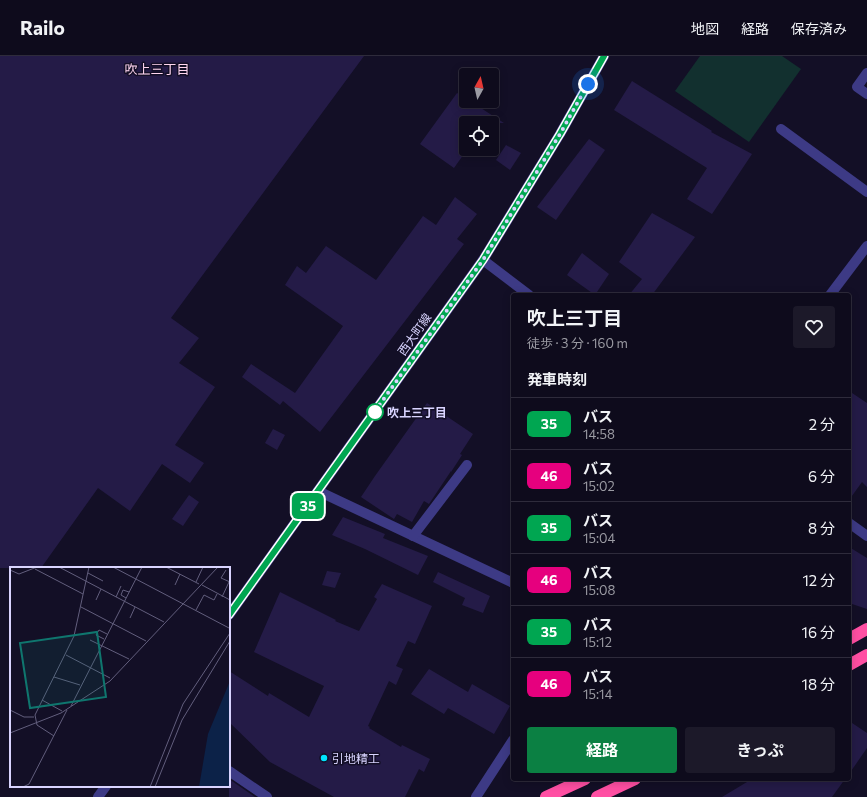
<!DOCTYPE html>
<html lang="ja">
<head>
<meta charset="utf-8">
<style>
	body { margin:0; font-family:Commissioner,"Noto Sans JP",sans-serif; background:#1c1929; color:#f1f3f6; height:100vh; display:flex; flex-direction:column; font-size:15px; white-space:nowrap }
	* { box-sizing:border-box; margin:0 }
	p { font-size:13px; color:#9b9ba3 }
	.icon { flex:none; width:22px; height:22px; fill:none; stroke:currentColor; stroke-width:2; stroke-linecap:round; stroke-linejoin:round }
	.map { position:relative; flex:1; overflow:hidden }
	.drawer { position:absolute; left:511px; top:237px; width:340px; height:488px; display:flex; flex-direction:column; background:#0e0b1c; border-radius:4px; box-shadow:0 2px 10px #0003,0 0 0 1px #2e2b3b }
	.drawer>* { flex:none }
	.badge { padding:0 8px; border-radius:6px; font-size:14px; line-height:26px }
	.needle { width:26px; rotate:8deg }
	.tools { position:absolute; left:459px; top:12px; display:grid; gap:8px }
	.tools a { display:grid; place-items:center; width:40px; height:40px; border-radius:4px; background:#0e0b1c; box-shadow:0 2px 10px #0003,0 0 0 1px #2e2b3b; font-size:20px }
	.you { position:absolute; width:20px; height:20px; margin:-10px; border:3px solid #fff; border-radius:50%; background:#1a73e8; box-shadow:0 0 0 6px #1a73e833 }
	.map>.badge { position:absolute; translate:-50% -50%; box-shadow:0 0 0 2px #fff }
	h2 { padding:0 16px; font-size:15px; line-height:36px }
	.round { display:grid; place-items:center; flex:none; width:42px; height:42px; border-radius:4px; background:#1c1929 }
	.head { display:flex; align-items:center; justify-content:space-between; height:68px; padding:0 16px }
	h1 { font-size:19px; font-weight:700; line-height:30px }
	.cta { display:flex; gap:8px; margin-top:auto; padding:8px 16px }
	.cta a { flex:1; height:46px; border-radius:4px; background:#0b8043; color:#fff; font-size:16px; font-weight:700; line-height:46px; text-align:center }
	.cta a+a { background:#1c1929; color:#f1f3f6 }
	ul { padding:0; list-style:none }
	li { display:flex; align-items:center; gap:12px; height:52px; padding:0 16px; border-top:1px solid #2e2b3b }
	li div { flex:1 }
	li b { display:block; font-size:15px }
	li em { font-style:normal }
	li .badge { min-width:44px; font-weight:700; text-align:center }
	header { display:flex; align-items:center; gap:24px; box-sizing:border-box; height:56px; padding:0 20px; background:#0e0b1c; border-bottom:1px solid #2e2b3b }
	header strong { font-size:19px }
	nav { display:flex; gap:22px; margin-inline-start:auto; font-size:14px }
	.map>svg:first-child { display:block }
	.green { fill:#12302f }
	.building { fill:#241b47 }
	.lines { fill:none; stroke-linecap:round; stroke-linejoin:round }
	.minor { stroke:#3d3a85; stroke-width:10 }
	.highway { stroke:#ff4fa3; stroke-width:12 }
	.line-casing { stroke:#fff; stroke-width:9 }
	.line { stroke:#00a651; stroke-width:6 }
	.walk { stroke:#d9d4ff; stroke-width:4; stroke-dasharray:0 7.2 }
	.stop-dot { fill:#fff; stroke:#00a651; stroke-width:2 }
	.poi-dot { fill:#00e5ff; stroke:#130f26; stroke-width:1.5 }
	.labels { text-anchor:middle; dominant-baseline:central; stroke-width:3; stroke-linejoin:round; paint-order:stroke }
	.street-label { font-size:12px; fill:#d9d4ff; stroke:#130f26 }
	.stop-label { font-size:12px; font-weight:bold; fill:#d9d4ff; stroke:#130f26; text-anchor:start }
	.poi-label { font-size:12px; fill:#d9d4ff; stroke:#130f26; text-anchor:start }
	.neighbourhood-label { font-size:13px; fill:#ffd6f0; stroke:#130f26 }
	.inset-road { fill:none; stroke:#625e7d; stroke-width:1 }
	.view { fill:#0f766e; fill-opacity:0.15; stroke:#0f766e; stroke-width:2 }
	.inset-edge { fill:none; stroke:#d9d4ff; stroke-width:2 }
</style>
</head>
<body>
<header>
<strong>Railo</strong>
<nav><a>地図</a><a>経路</a><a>保存済み</a></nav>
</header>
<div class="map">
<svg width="867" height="741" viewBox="0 0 867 741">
	<rect width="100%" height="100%" fill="#130f26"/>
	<!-- green -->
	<polygon class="green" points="700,0 782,0 801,13 749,86 675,35"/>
	<!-- building -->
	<g class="building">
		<polygon points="0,0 364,0 171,262 199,282 179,307 215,331 175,389 204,407 190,427 162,408 130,455 98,432 41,512 0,512"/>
		<polygon points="632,25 712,75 711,76 752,98 712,158 687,143 707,112 614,54"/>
		<polygon points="457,37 466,43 466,45 470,45 504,67 466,67 466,95 454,112 420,88"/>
		<polygon points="589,83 605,94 556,164 537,151"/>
		<polygon points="506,89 521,97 510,114 496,104"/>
		<polygon points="455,141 477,158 457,183 464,188 320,376 283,345 280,349 242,321 251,308 295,337 343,270 285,229 297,210 306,217 326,190 376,224 423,160 436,169"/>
		<polygon points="652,157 695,181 652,239 629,239 642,223 619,206"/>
		<polygon points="582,197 609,218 595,239 567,219"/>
		<polygon points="849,335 867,347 867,431 862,426 849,444"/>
		<polygon points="427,347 473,378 460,398 462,399 451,416 451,415 429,448 424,445 412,466 397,458 394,463 361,441 375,420"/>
		<polygon points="273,373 285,379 277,394 265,387"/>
		<polygon points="189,439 199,446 183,470 172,463"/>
		<polygon points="343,461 385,478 383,482 428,500 418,519 365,493 332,479"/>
		<polygon points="849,491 867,502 867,553 849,547"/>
		<polygon points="327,515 341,517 335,532 322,529"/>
		<polygon points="438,516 490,540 483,557 462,549 465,542 433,526"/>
		<polygon points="382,528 432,550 415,588 408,585 396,610 403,613 396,629 389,625 368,670 370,671 369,672 401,691 402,689 430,703 424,716 419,713 405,741 334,741 270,706 229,666 229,615 268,640 269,637 309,661 324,630 254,596 280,536 336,564 335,565 359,575 377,543 374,541"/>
		<polygon points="429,613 468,636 472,628 510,650 494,678 448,652 444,658 411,638"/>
		<polygon points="849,665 867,677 867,692 849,718"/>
		<polygon points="229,723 255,741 229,741"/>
		<polygon points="752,723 845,723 832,741 722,741"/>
	</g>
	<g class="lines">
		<!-- minor -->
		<g class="minor">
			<polyline points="867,17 857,31 867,38"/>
			<polyline points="781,73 867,136"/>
			<polyline points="483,204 529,239"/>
			<polyline points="830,239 867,190"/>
			<polyline points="318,435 513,527"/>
			<polyline points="849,467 867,480"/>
			<polyline points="413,480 467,409"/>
			<polyline points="229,559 483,204 560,78 604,0"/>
			<polyline points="229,715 267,741"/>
			<polyline points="98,741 106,730"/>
			<polyline points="476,741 513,684"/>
		</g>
		<!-- highway -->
		<g class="highway">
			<polyline points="849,583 867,573"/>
			<polyline points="849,609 867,599"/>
			<polyline points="546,741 585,723"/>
			<polyline points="597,741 635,723"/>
		</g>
	</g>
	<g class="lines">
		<!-- line casing -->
		<g class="line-casing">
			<polyline id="line" points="229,559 483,204 560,78 604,0"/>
		</g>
		<!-- line -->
		<use href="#line" class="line"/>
		<!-- walk -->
		<polyline class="walk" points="375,356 373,358 483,204 560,78 588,28"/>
	</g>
	<!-- markers -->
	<circle class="stop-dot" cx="375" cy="356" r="8"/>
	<circle class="poi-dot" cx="324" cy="702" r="4"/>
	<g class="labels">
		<!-- street labels -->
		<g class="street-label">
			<text transform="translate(414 278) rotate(-55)">西大町線</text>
		</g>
		<!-- stop labels -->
		<g class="stop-label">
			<text x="387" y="356">吹上三丁目</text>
		</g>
		<!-- poi labels -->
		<g class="poi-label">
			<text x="332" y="702">引地精工</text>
		</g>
		<!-- neighbourhood labels -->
		<g class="neighbourhood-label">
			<text x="157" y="13">吹上三丁目</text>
		</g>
	</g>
	<!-- overview -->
	<g transform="translate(10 511)">
		<rect width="220" height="220" fill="#130f26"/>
		<path d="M220,114V220H189L198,167Z" fill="#0c2248"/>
		<path class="inset-road" d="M49,0L154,55M103,0L219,61M156,0L189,17M25,2L73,27M0,3L9,7L27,0M216,3L211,11L220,15M78,6L93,14M186,15L193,0M165,18L170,7M192,18L220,33M106,30L111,19M212,30L219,15M116,31L111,28L113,23L119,25M86,33L91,22M71,40L136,74M186,43L194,28L204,33L207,27M120,51L125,40M94,72L86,68L89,63L97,67M80,73L119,92M56,88L100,111M44,110L70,118M32,133L52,144M61,139L132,0M0,143L14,150H24M0,166L51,146L100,114L208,0M44,169L27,158L25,148L64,69L79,0M13,220L19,217L57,143M140,220L173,137L220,66M145,220L172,153L220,74"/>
		<path class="view" d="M87,65L96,130L20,141L10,76Z"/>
		<rect width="220" height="220" class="inset-edge"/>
	</g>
</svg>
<div class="tools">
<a><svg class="needle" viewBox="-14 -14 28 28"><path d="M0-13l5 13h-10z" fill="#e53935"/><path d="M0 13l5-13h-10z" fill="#9b9ba3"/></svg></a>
<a><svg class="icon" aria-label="locate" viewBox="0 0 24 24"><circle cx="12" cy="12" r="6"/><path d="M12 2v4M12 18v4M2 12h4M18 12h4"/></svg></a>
</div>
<div class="you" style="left:588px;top:28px"></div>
<b class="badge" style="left:308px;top:450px;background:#00a651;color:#fff">35</b>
<section class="drawer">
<div class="head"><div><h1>吹上三丁目</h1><p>徒歩 · 3 分 · 160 m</p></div><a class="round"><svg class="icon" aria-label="heart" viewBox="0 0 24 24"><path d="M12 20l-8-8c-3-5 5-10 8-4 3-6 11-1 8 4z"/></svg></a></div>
<h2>発車時刻</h2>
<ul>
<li><span class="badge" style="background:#00a651;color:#fff">35</span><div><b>バス</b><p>14:58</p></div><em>2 分</em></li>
<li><span class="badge" style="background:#e6007e;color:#fff">46</span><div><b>バス</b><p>15:02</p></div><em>6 分</em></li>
<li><span class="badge" style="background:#00a651;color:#fff">35</span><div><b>バス</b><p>15:04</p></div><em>8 分</em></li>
<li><span class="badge" style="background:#e6007e;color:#fff">46</span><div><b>バス</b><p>15:08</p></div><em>12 分</em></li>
<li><span class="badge" style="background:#00a651;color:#fff">35</span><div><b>バス</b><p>15:12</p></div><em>16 分</em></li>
<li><span class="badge" style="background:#e6007e;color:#fff">46</span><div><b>バス</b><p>15:14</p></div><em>18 分</em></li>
</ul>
<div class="cta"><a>経路</a><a>きっぷ</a></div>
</section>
</div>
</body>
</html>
